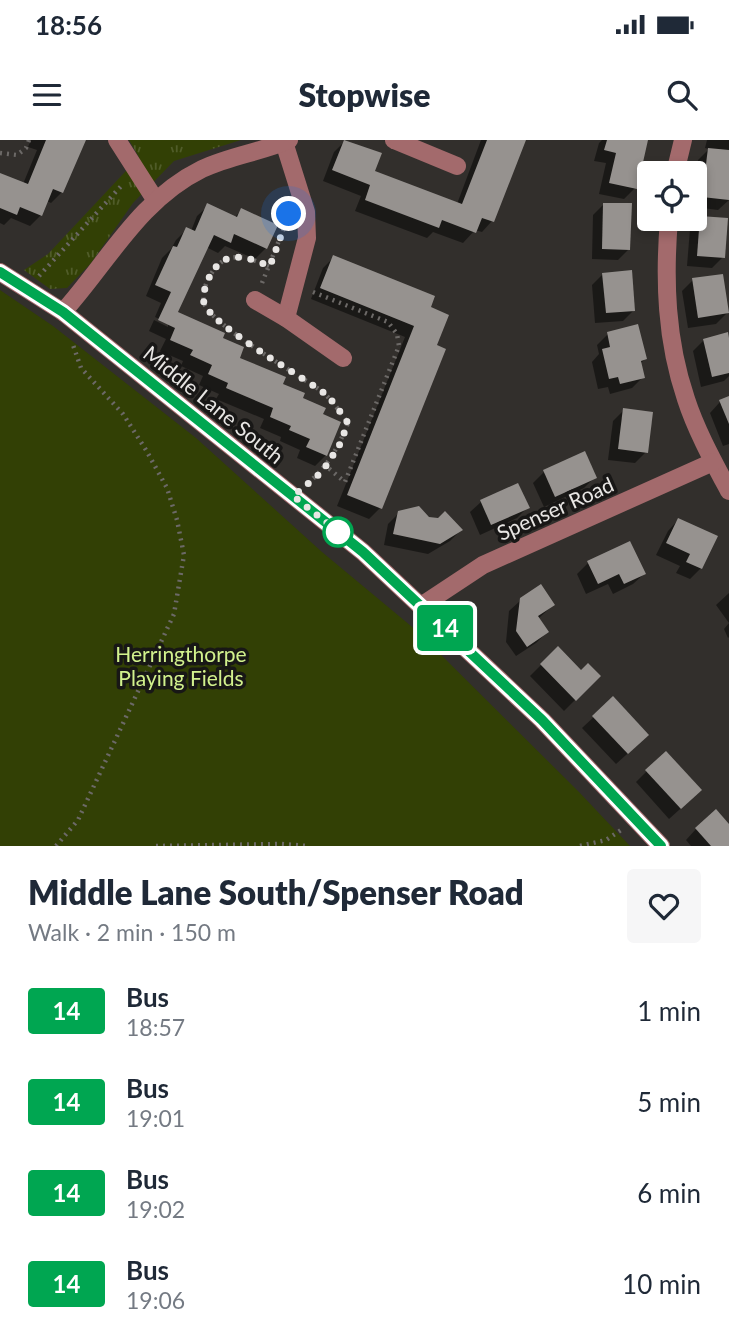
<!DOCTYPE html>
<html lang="en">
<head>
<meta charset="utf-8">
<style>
	body { margin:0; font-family:Lato,sans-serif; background:#f6f6f7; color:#1f2937; height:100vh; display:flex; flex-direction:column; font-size:26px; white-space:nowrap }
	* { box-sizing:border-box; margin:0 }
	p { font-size:23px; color:#747a83 }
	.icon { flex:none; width:38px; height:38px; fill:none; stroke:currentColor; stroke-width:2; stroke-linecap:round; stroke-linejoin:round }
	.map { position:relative; height:706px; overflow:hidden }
	.details { display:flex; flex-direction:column; background:#fff; flex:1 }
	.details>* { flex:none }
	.badge { padding:0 14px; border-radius:5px; font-size:24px; line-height:46px }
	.fabs { position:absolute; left:637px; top:21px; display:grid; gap:14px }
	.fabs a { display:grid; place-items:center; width:70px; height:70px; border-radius:7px; background:#fff; box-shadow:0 4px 10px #0003; font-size:35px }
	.you { position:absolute; width:35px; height:35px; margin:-18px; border:5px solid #fff; border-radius:50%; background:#1a73e8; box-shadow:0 0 0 10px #1a73e833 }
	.map>.badge { position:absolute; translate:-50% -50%; box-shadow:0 0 0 4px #fff }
	.round { display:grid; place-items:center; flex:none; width:74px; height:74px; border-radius:7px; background:#f6f6f7 }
	.headline { display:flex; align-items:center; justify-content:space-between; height:119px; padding:0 28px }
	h1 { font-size:33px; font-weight:800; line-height:52px }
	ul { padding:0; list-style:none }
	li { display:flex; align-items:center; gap:21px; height:91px; padding:0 28px }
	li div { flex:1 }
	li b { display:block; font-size:26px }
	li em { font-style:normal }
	li .badge { min-width:77px; font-weight:700; text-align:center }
	.status { display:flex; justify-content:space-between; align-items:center; height:49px; padding:0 35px; background:#fff; direction:ltr }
	.status svg { height:19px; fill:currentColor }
	header { display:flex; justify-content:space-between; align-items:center; height:91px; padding:0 28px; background:#fff; font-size:32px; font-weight:800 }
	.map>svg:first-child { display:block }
	.grass { fill:url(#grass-tufts) }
	.park { fill:#324005 }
	.shadow { fill:#0007 }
	.building { fill:#96928f }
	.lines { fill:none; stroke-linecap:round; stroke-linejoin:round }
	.path { stroke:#6c6967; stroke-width:4.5; stroke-dasharray:2 5; stroke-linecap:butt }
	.minor { stroke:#a36a6c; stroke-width:18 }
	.line-casing { stroke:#fff; stroke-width:16 }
	.line { stroke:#00a651; stroke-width:10 }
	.walk { stroke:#e8e6e4; stroke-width:7; stroke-dasharray:0 12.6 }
	.stop-dot { fill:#fff; stroke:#00a651; stroke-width:3.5 }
	.labels { text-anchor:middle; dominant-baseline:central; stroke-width:7; stroke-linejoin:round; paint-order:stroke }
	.street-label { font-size:21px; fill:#e8e6e4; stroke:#181716 }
	.park-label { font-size:21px; fill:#d2f18d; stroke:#181716 }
</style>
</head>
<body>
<div class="status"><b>18:56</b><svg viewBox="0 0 49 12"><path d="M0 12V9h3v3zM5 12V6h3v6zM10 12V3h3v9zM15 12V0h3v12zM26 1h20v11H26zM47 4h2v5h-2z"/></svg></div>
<header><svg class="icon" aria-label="menu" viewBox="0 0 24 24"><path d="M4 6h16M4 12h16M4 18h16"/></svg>Stopwise<svg class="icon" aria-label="search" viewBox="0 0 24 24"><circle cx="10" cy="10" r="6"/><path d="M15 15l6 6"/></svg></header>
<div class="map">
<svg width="729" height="706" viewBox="0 0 729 706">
	<defs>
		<pattern id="grass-tufts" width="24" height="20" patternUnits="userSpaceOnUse" patternTransform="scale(1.75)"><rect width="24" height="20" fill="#324005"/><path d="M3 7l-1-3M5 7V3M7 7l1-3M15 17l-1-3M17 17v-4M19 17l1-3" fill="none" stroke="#505c29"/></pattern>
	</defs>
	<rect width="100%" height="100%" fill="#322f2c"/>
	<!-- grass -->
	<polygon class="grass" points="129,0 241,0 174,21 133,63 91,123 67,148 50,149 24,130 48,114 139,17"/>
	<!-- park -->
	<polygon class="park" points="0,150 53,186 196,298 322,412 417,491 579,652 630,706 0,706"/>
	<!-- shadow -->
	<g class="shadow">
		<polygon points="31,0 84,0 62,52 51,63 47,61 41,75 30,86 11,78 4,85 0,83 0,34 23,44 37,10 28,7"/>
		<polygon points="481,0 524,0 492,81 482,92 475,90 463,103 433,92 427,98 355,71 361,56 323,41 334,12 345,1 372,32 457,64"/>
		<polygon points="602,0 646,0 635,48 624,59 599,54 606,23 594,21 599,3"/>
		<polygon points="707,0 729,0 729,60 718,70 695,67 695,48 698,20 709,9 705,8"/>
		<polygon points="604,64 629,109 618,120 592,119 593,75"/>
		<polygon points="208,66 234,78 242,70 266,108 255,119 225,106 218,113 206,107 176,173 221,199 238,219 281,245 321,275 326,315 315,326 297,318 300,310 280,301 281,297 260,288 264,279 216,259 219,254 199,245 203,236 181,226 183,221 160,211 166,199 149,191 154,180 168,187 168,183 155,177 161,163 146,156 162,118 171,109 176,100 187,89 191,91 197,76"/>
		<polygon points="700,78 723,117 712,128 687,126 690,89"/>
		<polygon points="334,117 429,168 435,206 443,210 380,368 369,379 337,366 405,197 311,159 323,128"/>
		<polygon points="603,134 634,170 623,181 595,183 592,145"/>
		<polygon points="693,140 727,173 716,184 688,188 682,151"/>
		<polygon points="608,194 645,219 640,224 643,237 632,248 610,254 608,247 598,249 592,222 599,214 597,205"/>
		<polygon points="704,200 729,206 729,236 724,241 701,247 693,211"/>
		<polygon points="729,258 729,304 723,306 710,273 720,262"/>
		<polygon points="624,270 646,312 635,323 608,320 613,281"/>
		<polygon points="584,314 595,337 584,348 544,367 533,343 544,332"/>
		<polygon points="517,345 528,367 517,378 480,395 470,372 481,362"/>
		<polygon points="399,373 428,378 461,390 450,401 428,414 384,405 388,384"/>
		<polygon points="678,380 701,428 690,439 676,433 680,426 656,415 668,391"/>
		<polygon points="629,403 644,434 633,444 613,454 608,444 586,454 577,434 588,423"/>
		<polygon points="729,453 729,497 728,498 724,489 729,483 716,465"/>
		<polygon points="521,460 553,465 538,479 547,492 536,503 516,516 506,502 509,471"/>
		<polygon points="558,508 581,532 599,536 564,571 530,536"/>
		<polygon points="613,559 636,606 616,624 582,588"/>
		<polygon points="647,631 689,661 669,679 636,642"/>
		<polygon points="729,686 729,706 691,706 686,700 696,689"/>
	</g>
	<!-- building -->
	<g class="building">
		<polygon points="46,0 86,0 63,53 53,49 42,76 20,67 17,75 0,68 0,33 28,44"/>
		<polygon points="344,0 382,13 375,31 462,64 487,0 526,0 494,82 482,78 476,93 442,80 439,88 365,60 370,45 332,30"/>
		<polygon points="607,0 648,0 637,49 609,43 616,13 604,10"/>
		<polygon points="708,8 729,10 729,60 702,57"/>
		<polygon points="207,63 237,77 241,68 278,85 267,109 234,94 231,103 214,95 178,172 225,193 223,198 244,207 240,218 286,237 283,244 305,253 303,258 326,268 323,274 341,282 327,316 306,307 310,299 289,290 291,286 270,277 273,268 226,248 228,243 208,234 212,225 190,215 193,210 170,200 175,188 158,180 171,152 155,145 173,106 177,107 186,87 195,91"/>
		<polygon points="603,63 632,63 630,110 602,109"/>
		<polygon points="700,76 728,78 725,118 697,116"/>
		<polygon points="333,115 435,156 431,167 449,175 437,205 446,209 382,369 347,355 414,186 320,148"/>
		<polygon points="632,130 635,171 606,173 602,133"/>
		<polygon points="723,134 729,173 698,178 692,138"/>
		<polygon points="638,184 647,219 641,221 645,238 620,244 618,237 609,239 602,209 610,207 607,192"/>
		<polygon points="728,192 729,198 729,233 712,237 703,199"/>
		<polygon points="729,256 729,284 719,260"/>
		<polygon points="623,268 653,272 648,313 618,309"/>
		<polygon points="585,311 597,338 555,357 543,330"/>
		<polygon points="518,343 530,368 491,385 480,360"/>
		<polygon points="419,366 429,377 438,378 445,371 463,390 440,404 393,394 398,371"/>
		<polygon points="678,378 718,396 702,429 686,422 690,414 666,403"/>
		<polygon points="630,401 646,434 624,444 619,434 598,444 587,421"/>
		<polygon points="541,444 555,465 538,476 549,492 527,507 516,491 520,458"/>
		<polygon points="558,506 581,530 588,523 601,536 576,561 540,524"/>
		<polygon points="613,556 649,595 628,614 592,576"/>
		<polygon points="666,611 702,650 681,669 645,630"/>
		<polygon points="716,669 729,684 729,706 711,706 695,688"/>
	</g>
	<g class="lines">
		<!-- path -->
		<g class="path">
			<polyline points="0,13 17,15 26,8 29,0"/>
			<path d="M269,126C255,121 238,112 223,121C212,128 200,150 204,163C210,184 299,235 320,250C331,258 340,272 348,283C338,308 328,326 307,344"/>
			<polyline points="39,136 123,44"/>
			<polyline points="262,143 286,83"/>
			<polyline points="313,152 388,182 397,194 399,206 345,342 326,326"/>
			<polyline points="56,706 78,680 174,474 184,415 177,380 167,348 146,310 123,274 81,228 73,205"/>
			<polyline points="156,706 281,704 308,706"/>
			<polyline points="580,706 606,700 621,690"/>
		</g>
		<!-- minor -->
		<g class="minor">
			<polyline points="117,0 156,61"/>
			<polyline points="394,0 457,26"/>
			<polyline points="284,2 306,72 307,98 286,178"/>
			<polyline points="675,33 683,0"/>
			<path d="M669,79C664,140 666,200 686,259C696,290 713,321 729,351"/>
			<polyline points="0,132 63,172 363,412 542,580 661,706"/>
			<polyline points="255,160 286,178 343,218"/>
			<path d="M63,172C108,122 139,60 202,29C229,16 261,12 289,0"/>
			<polyline points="421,466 483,425 713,322"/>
		</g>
	</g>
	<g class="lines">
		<!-- line casing -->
		<g class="line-casing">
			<polyline id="line" points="0,132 63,172 363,412 542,580 661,706"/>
		</g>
		<!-- line -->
		<use href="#line" class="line"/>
		<!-- walk -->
		<path class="walk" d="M289,74L270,126C255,121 238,112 223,121C212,127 201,150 204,163C210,184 299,235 320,250C332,258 340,272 348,283L339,306L322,332L293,356L346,398L338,392"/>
	</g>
	<!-- markers -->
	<circle class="stop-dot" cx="338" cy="392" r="14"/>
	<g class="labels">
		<!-- street labels -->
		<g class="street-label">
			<text transform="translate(214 264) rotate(39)">Middle Lane South</text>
			<text transform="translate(555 368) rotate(-24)">Spenser Road</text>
		</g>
		<!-- park labels -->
		<g class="park-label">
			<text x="181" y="513">Herringthorpe<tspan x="181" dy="24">Playing Fields</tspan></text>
		</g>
	</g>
</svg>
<div class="fabs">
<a><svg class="icon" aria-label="locate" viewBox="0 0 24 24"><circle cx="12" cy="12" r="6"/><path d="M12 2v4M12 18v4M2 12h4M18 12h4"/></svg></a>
</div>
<div class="you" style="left:289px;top:74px"></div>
<b class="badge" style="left:445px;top:488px;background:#00a651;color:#fff">14</b>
</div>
<section class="details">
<div class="headline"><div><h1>Middle Lane South/Spenser Road</h1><p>Walk · 2 min · 150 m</p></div><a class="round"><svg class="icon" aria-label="heart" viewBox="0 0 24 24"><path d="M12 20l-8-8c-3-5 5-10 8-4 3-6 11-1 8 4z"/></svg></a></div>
<ul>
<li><span class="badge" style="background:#00a651;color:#fff">14</span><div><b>Bus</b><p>18:57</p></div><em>1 min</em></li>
<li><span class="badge" style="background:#00a651;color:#fff">14</span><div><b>Bus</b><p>19:01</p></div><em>5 min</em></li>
<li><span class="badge" style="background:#00a651;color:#fff">14</span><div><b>Bus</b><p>19:02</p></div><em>6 min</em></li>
<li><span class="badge" style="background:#00a651;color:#fff">14</span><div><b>Bus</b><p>19:06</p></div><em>10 min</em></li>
</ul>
</section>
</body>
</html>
